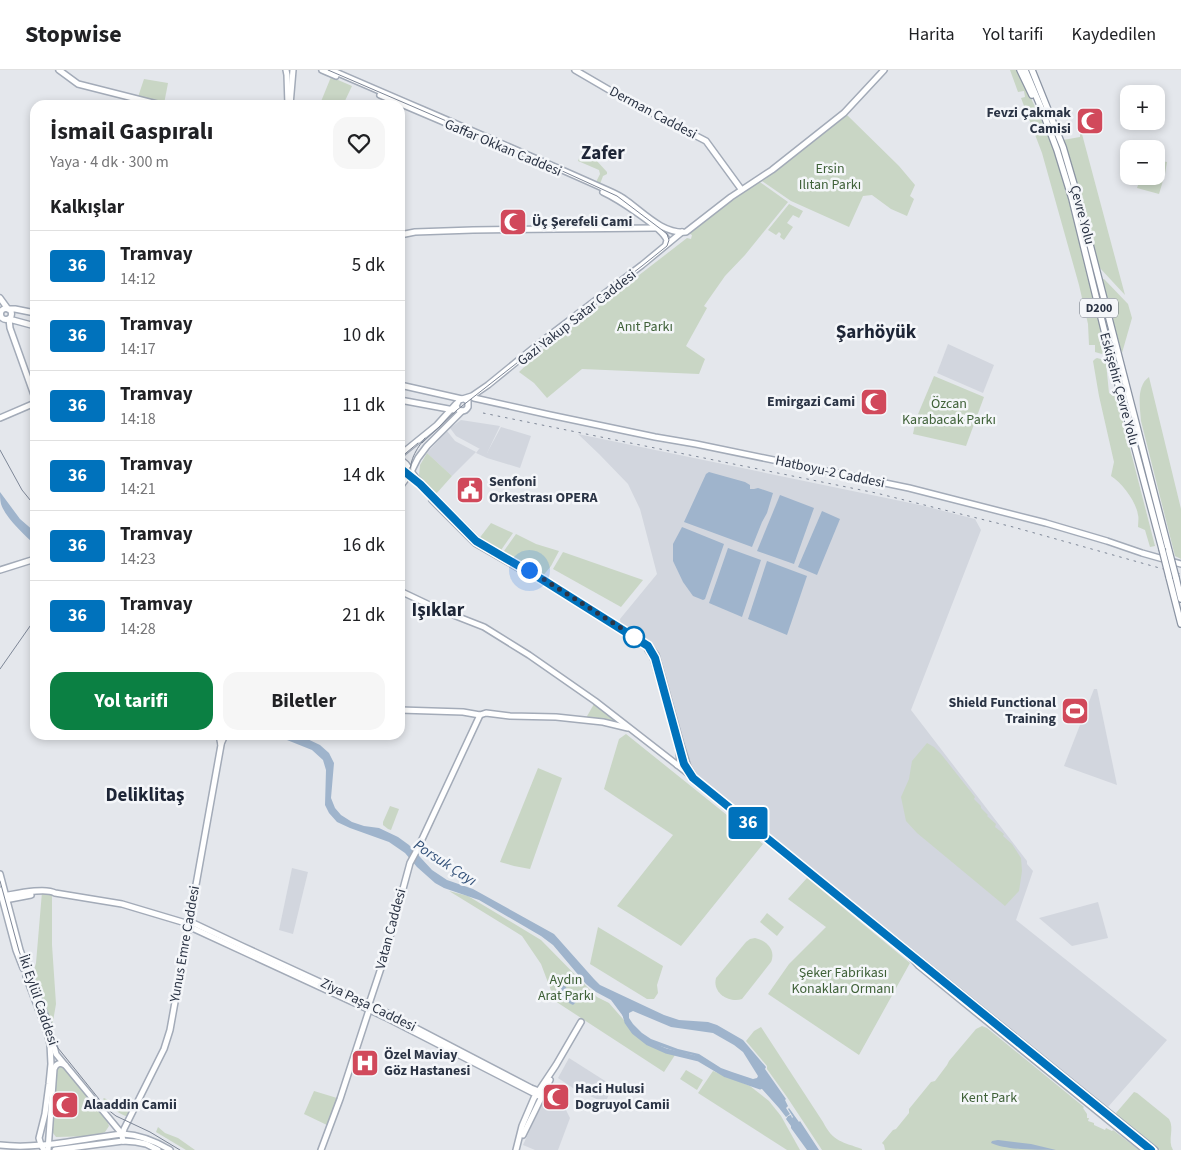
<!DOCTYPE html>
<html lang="tr">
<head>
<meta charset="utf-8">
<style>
	body { margin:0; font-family:"Source Sans 3",sans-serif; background:#f6f6f6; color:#202124; height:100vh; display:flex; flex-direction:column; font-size:19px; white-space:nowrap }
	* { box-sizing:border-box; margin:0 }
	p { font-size:16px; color:#757577 }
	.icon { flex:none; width:28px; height:28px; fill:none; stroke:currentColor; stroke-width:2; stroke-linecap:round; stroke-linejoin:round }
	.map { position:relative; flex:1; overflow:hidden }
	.drawer { position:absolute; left:30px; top:30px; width:375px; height:640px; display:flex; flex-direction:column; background:#fff; border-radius:15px; box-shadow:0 2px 8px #0003 }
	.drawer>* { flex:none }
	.badge { padding:0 10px; border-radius:4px; font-size:18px; line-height:32px }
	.fabs { position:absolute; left:1120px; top:15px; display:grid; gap:10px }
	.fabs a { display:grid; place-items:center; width:45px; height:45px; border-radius:10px; background:#fff; box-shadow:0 2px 8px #0003; font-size:25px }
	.you { position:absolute; width:25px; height:25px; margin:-12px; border:4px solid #fff; border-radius:50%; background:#1a73e8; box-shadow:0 0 0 8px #1a73e833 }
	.map>.badge { position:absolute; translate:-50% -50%; box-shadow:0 0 0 2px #fff }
	h2 { padding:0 20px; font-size:19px; line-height:45px }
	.round { display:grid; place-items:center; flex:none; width:52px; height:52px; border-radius:15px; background:#f6f6f6 }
	.summary { display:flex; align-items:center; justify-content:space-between; height:85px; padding:0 20px }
	h1 { font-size:24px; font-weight:700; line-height:38px }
	.cta { display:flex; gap:10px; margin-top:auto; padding:10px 20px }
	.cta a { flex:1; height:58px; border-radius:15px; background:#0b8043; color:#fff; font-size:20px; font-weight:700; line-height:58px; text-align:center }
	.cta a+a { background:#f6f6f6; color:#202124 }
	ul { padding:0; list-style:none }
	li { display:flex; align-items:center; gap:15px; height:70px; padding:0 20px; border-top:1px solid #e0e0e0 }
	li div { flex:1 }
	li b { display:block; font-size:19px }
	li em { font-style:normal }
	li .badge { min-width:55px; font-weight:700; text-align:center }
	header { display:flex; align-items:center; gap:30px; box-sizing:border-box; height:70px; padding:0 25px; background:#fff; border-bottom:1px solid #e0e0e0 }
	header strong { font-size:24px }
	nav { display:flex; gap:28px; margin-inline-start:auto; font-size:18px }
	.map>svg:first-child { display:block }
	.built { fill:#d2d6de }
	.green { fill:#c9d6c5 }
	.water { fill:#9fb4cc; fill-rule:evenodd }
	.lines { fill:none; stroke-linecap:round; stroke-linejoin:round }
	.river { stroke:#9fb4cc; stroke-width:5 }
	.major-casing { stroke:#a3abb8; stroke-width:8 }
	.highway-casing { stroke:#8b94a3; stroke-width:8 }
	.major { stroke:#fff; stroke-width:5 }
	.highway { stroke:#fff; stroke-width:5.5 }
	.tram { stroke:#7d8696; stroke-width:1 }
	.rail { stroke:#7d8696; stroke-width:1; stroke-dasharray:2.5 5; stroke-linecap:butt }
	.highway-bridge-casing { stroke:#8b94a3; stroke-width:8; stroke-linecap:butt }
	.highway-bridge { stroke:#fff; stroke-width:5.5 }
	.line-casing { stroke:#fff; stroke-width:11 }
	.line { stroke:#0072bc; stroke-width:8 }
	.walk { stroke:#2b3445; stroke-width:5; stroke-dasharray:0 9 }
	.stop-dot { fill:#fff; stroke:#0072bc; stroke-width:2.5 }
	.labels { text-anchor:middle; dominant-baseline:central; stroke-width:5; stroke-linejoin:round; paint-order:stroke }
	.shield { fill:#f4f6f9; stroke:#676e7b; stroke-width:1 }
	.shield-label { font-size:12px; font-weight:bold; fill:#2b3445 }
	.street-label { font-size:14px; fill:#2b3445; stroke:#f4f6f9 }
	.poi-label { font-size:14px; font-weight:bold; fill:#2b3445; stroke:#f4f6f9; text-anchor:start }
	.park-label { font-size:14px; fill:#3f6138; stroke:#f4f6f9 }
	.water-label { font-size:15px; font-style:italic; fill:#34527a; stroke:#f4f6f9 }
	.district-label { font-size:19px; font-weight:bold; fill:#1d2536; stroke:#f4f6f9 }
</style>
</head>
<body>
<header>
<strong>Stopwise</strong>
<nav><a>Harita</a><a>Yol tarifi</a><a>Kaydedilen</a></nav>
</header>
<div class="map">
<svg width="1181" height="1080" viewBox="0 0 1181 1080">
	<rect width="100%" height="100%" fill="#e4e7ec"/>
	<!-- built -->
	<g class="built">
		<polygon points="948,274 994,295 983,323 937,303"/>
		<polygon points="461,350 500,356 487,383 501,357 531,366 520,398 487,388 476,383 479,379 480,379 456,366 450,358"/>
		<polygon points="447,361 455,371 476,382 452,406 427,383"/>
		<polygon points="578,364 920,435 975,449 981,460 911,640 1027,791 1027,794 1033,801 1016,850 1167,970 1108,1037 700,710 693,699 685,682 658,584 621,556 620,549 657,504 640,439 628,414 599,384"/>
		<polygon points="1094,619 1097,619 1117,715 1064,696"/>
		<polygon points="292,798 308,802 293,864 279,860"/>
		<polygon points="1098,832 1108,868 1072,876 1039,848"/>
		<polygon points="360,981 375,986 369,1004 355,999"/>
		<polygon points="569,988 613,1016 605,1033 573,1018 558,1008"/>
		<polygon points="542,1034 563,1034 570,1048 558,1080 535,1080 523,1075"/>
	</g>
	<!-- green -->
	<g class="green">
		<polygon points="1010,0 1017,0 1044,55 1053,78 1068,128 1099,250 1105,281 1102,284 1095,282 1095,275 1089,275 1088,254 1079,215 1042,83 1021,28 1025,27 1024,21 1018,22"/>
		<polygon points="331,7 352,16 343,35 323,35 320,34"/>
		<polygon points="144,9 168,13 164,34 138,27"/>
		<polygon points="847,45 899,96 915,115 910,126 914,129 907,146 891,139 872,125 863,126 849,157 791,131 762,111"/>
		<polygon points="1080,64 1082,64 1125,225 1099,197 1095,183 1063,70 1080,67"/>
		<polygon points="582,81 595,89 607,102 607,104 603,106 600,114 596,112 600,104 599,100 578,91"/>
		<polygon points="1156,90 1167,92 1165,104 1159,124 1137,118 1141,106 1156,106"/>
		<polygon points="757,110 788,132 745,185 725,206 704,236 707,238 686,276 705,289 699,304 582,299 547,328 534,313 519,302 541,281 687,168 691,169 692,165 686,162"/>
		<polygon points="789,134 803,141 799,148 793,145 787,153 793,157 784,170 780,167 781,164 779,162 776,165 768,160"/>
		<polygon points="1101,209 1104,209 1128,234 1132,248 1122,283"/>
		<path d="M1097,288L1104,290L1106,293L1109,323L1117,328L1155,476L1150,477L1145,460L1138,457C1138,453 1139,448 1138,445C1136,431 1122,413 1111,406L1114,392L1099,326L1093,291L1095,289Z"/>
		<polygon points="934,306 984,327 966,376 913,364 916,349"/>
		<path d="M1149,307L1181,439V489L1175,486L1141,351C1140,337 1136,316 1149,307Z"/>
		<polygon points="427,383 452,406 436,424 419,406 420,395"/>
		<polygon points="491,453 513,463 499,483 478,470"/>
		<polygon points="516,464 536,474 559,481 551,496 542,507 501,485"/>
		<polygon points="563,482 643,510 621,537 553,499"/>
		<polygon points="594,634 620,654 586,648"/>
		<polygon points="626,664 763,774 681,876 617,836 673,765 604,719 619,669"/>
		<polygon points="927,673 934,677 941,684 975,727 974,729 981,736 981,738 988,745 987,746 996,754 995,757 1004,764 1003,766 1012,774 1021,788 1022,801 1019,821 1005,836 917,763 906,751 901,727 909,709 912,691"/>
		<polygon points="538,698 562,708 530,799 514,796 500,792"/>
		<polygon points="390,736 399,739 391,760 388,759 383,755 383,752"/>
		<polygon points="807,808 910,893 859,985 768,924 789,894 826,857 788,829"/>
		<polygon points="449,821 468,826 541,870 597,927 609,933 623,949 635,965 653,977 675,985 664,1002 555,931 541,894 522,866"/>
		<polygon points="42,822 50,823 52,825 52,875 56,934 52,957 33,904 36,893"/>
		<polygon points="767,843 784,857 777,866 760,852"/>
		<polygon points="598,857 663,896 657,915 658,923 654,929 647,929 590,894"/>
		<path d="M755,868C767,871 776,880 771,892L742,929C729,933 712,923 716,908L746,872L750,869Z"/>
		<polygon points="982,956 987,958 1084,1037 1083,1038 1087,1044 1087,1048 1089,1048 1088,1051 1094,1053 1094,1055 1105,1060 1106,1058 1112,1061 1113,1060 1139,1080 885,1080 884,1075 882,1073 893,1060 896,1059 909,1043 909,1039 931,1012 935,1011 947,995 949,991 976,959"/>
		<path d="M761,957L823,1052C833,1072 843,1072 862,1079V1080H822L787,1027L767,999V996L746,971L754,961Z"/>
		<polygon points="60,996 64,996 106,1048 109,1056 105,1062 94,1066 56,1067 53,1063 53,1056 54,1043 53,1021 55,1001"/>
		<polygon points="686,1000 703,1010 697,1020 680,1009"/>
		<polygon points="713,1001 750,1016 769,1031 781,1046 800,1080 787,1080 698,1023"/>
		<polygon points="314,1021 337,1028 329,1056 304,1044"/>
		<path d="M1134,1022L1137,1023L1169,1049C1175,1059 1167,1070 1173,1080H1160L1117,1045L1116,1043Z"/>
		<path d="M104,1028L125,1038L128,1039L129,1037L132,1039L129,1047C118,1044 110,1037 103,1029Z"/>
		<polygon points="158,1057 165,1063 178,1068 195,1080 186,1080 156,1062"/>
	</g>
	<!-- water -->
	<g class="water">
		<polygon points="709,402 745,412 750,415 750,419 754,419 758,418 773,423 767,443 762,452 752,477 684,452 706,404"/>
		<path d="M0,422L20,449L35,462V475C24,464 6,449 1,434C0,430 0,425 0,422Z"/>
		<polygon points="780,425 814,438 794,494 757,481"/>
		<polygon points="822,441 840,449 817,505 798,497"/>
		<polygon points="682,457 724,474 705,529 703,530 693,526 683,512 673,491 673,474"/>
		<polygon points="728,478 761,490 742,547 709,533"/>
		<polygon points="767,491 807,506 787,565 748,549"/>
		<path d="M188,665H299L320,675L329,683L334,693L331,728L335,738L341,745L352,752L364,756L379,758L398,767L409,775L432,800L447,810L473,819L554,864L594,909L600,915L664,945L679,950L708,952L717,955L743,970L766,997L765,999L786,1029L785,1030L788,1036L786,1038L790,1044L786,1047L779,1038L762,1019L750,1013L730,1006L720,1002L702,989L693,985L678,982L651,973L643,968L634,961L611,930L596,922L586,914L553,875L541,866L479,830L444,818L435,813L417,797L405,783L389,772L350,758L337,752L329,743L325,735L326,700L323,690L312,680L277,666H198ZM633,941L671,957L713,963L734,975L743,982L758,1006L757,1008L753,1009L732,1002L721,998L699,984L678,979L651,969L642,963L633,954L629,948V943Z"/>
		<polygon points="561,914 566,917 567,921 570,924 570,929 577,931 573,935 569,933 567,929 558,925 557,917"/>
		<polygon points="789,1038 799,1052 800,1051 819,1080 807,1080 791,1058 791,1056 786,1049 788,1046 791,1045 792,1048 793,1047 788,1039"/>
		<path d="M998,1070L1031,1074L1056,1080C1038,1080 1005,1080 991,1073L992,1071Z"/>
	</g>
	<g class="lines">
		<!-- river -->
		<polyline class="river" points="625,945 627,952 634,962 648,973 666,981 699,989 726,1005 760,1017"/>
		<!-- major casing -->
		<g class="major-casing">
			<g id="major">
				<polyline points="59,0 78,14 161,35"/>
				<polyline points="286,0 287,5 288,35"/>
				<polyline points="322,0 336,6"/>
				<path d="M331,0C423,40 516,79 607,120C614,123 621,126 627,131C645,144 663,164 686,162L731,127L772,100L844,43L884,0"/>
				<polyline points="575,0 623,28 706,71 741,119"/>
				<polyline points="380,25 453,56"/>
				<polyline points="290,35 293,0"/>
				<path d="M603,122C616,128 662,157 667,170L666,174"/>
				<polyline points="400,165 415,162 473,160 656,158"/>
				<polyline points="0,228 8,239 15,239 35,243"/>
				<circle cx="6" cy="244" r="5.5"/>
				<polyline points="35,256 9,249 10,258 35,328"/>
				<polyline points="400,315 462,329"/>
				<polyline points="474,328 550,345 655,367 696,374 909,418 1046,453 1107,471 1142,483 1181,494"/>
				<path d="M464,329L468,331V337C465,343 458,342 456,336L459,330L472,326L488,315L537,275L642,195L682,162"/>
				<polyline points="400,330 454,340"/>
				<polyline points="0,348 35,333"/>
				<polyline points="400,385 437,355 456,334"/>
				<polyline points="400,389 406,394 416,408 477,470 543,509 649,576 656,585 681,675 688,697 693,705"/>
				<polyline points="400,395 404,398 405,400 400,409"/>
				<polyline points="404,399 412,409"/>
				<polyline points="400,417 411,402 418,388 427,376 462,341"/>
				<polyline points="432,430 475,473 534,507"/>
				<polyline points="0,500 35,489"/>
				<polyline points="400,521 438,539 484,557 529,585 595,631 694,708 1155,1080"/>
				<polyline points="648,580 653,587 661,614"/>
				<polyline points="400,640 463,642 480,645 486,643 510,646 556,647 603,652 628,658"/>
				<polyline points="671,651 679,679 680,694 677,695"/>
				<polyline points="221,674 225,665"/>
				<polyline points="0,804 20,880 47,950 56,984 122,1064"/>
				<polyline points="0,820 16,880 23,898"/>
				<path d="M3,826C15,824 45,817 55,823L122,834L189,854"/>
				<polyline points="5,830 31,825"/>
				<polyline points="189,851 242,876 387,943 531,1018 544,1023"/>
				<polyline points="188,856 385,947 541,1027"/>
				<polyline points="912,888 919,896 1145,1080"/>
				<polyline points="26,906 47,962 50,974 51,994 49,1014 45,1044 39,1068 41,1075 44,1080"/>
				<polyline points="523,1065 550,1010"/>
				<polyline points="123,1071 122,1066 124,1059 164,979 170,960 221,675 220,670 221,665"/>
				<path d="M0,1075C39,1080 84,1068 123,1064C141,1065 155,1071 170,1080"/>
				<path d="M48,1080L54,999C56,994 59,992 65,995"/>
				<polyline points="55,1080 123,1071 136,1072 146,1074 158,1080"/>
				<polyline points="321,1080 340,1029 369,940 369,934 384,889 410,793 417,780 480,645"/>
				<polyline points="516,1080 522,1056 534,1028 556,995 581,952"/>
			</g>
		</g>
		<!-- highway casing -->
		<g class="highway-casing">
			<g id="highway">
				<polyline points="1020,0 1032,25"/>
				<polyline points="1025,0 1042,40 1057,80 1072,129 1111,288 1162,479"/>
				<polyline points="1032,0 1063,77 1078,128 1169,481"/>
				<polyline points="1169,507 1181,554"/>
				<polyline points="1176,508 1181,529"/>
			</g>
		</g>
		<!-- major -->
		<use href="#major" class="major"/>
		<!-- highway -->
		<use href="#highway" class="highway"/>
		<!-- tram -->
		<g class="tram">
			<polyline points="328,0 451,53 536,89 617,126 662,160 667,164 669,170 667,176 642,196 564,256 457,340 422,373"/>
			<path d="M425,368C417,378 407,393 412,406L476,472L543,511L613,554L647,577L653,584L655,590L683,694L692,709L1149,1080"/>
			<polyline points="0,380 22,420 35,436"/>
			<polyline points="400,388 418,373"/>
			<polyline points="400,412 411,396"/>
			<polyline points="0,599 35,549"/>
			<polyline points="0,811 19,881 53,970 58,978 107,1039 116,1046 150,1062 180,1080"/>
		</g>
		<!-- rail -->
		<polyline class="rail" points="483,343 876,423 1013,457 1181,504"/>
		<!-- highway-bridge casing -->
		<g class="highway-bridge-casing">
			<g id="highway-bridge">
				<polyline points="1162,479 1169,507"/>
				<polyline points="1169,481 1176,508"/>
			</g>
		</g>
		<!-- highway-bridge -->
		<use href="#highway-bridge" class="highway-bridge"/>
	</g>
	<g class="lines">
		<!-- line casing -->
		<g class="line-casing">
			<polyline id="line" points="400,398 420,414 476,471 543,510 648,576 655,588 684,694 693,708 1151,1080"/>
		</g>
		<!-- line -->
		<use href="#line" class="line"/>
		<!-- walk -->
		<polyline class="walk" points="529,500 637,568 634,567"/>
	</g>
	<!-- icons -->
	<defs>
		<g id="mosque-square" transform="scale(1.4375)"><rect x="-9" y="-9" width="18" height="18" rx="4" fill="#d1495b" stroke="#f4f6f9"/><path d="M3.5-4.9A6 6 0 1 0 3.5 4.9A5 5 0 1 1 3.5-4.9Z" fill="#fff"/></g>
		<g id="civic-square" transform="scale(1.4375)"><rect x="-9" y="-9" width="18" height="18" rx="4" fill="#d1495b" stroke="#f4f6f9"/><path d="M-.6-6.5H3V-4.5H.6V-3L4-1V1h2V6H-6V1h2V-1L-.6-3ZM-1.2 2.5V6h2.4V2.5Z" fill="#fff"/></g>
		<g id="stadium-square" transform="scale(1.4375)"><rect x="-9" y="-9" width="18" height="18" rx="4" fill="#d1495b" stroke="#f4f6f9"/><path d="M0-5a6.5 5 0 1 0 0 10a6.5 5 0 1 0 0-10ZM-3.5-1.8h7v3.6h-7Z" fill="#fff"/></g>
		<g id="hospital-square" transform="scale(1.4375)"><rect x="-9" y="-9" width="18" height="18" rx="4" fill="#d1495b" stroke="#f4f6f9"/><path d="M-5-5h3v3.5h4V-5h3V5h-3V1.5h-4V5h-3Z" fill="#fff"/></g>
	</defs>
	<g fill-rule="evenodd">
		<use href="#mosque-square" x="1090" y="51"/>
		<use href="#mosque-square" x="513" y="152"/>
		<use href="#mosque-square" x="874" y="332"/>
		<use href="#civic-square" x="470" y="420"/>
		<use href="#stadium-square" x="1075" y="641"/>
		<use href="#hospital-square" x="365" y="993"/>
		<use href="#mosque-square" x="556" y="1027"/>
		<use href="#mosque-square" x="65" y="1035"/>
	</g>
	<!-- markers -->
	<circle class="stop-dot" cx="634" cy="567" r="10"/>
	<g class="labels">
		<!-- shield labels -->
		<rect class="shield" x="1080" y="228.5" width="38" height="19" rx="4"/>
		<g class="shield-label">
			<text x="1099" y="238">D200</text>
		</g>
		<!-- street labels -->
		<g class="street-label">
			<text transform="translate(653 43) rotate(28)">Derman Caddesi</text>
			<text transform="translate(503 78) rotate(23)">Gaffar Okkan Caddesi</text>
			<text transform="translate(1082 145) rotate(75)">Çevre Yolu</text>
			<text transform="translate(577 248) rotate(-38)">Gazi Yakup Satar Caddesi</text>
			<text transform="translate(1119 319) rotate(75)">Eskişehir Çevre Yolu</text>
			<text transform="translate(830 402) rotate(12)">Hatboyu-2 Caddesi</text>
			<text transform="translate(391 859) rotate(-75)">Vatan Caddesi</text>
			<text transform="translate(185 874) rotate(-80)">Yunus Emre Caddesi</text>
			<text transform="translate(38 930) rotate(71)">İki Eylül Caddesi</text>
			<text transform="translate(368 935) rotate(26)">Ziya Paşa Caddesi</text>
		</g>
		<!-- poi labels -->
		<g class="poi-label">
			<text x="1071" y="43" text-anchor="end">Fevzi Çakmak<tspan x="1071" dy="16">Camisi</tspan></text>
			<text x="532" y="152">Üç Şerefeli Cami</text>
			<text x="855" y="332" text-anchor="end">Emirgazi Cami</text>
			<text x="489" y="412">Senfoni<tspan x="489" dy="16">Orkestrası OPERA</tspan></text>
			<text x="1056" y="633" text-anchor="end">Shield Functional<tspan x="1056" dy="16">Training</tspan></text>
			<text x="384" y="985">Özel Maviay<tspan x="384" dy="16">Göz Hastanesi</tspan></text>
			<text x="575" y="1019">Haci Hulusi<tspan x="575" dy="16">Dogruyol Camii</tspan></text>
			<text x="84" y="1035">Alaaddin Camii</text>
		</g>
		<!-- park labels -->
		<g class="park-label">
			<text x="830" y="99">Ersin<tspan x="830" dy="16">Ilıtan Parkı</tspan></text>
			<text x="645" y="257">Anıt Parkı</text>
			<text x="949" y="334">Özcan<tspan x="949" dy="16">Karabacak Parkı</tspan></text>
			<text x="843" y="903">Şeker Fabrikası<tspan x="843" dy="16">Konakları Ormanı</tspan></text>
			<text x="566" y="910">Aydın<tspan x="566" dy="16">Arat Parkı</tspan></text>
			<text x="989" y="1028">Kent Park</text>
		</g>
		<!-- water labels -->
		<g class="water-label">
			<text transform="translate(445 793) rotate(33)">Porsuk Çayı</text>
		</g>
		<!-- district labels -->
		<g class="district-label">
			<text x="603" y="83">Zafer</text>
			<text x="876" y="262">Şarhöyük</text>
			<text x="438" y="540">Işıklar</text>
			<text x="145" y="725">Deliklitaş</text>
		</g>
	</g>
</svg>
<div class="fabs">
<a>+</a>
<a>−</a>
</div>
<div class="you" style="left:529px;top:500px"></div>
<b class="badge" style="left:748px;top:753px;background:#0072bc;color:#fff">36</b>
<section class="drawer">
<div class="summary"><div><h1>İsmail Gaspıralı</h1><p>Yaya · 4 dk · 300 m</p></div><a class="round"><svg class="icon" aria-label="heart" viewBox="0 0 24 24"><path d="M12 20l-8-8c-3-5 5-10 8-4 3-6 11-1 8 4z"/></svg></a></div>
<h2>Kalkışlar</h2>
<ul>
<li><span class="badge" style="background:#0072bc;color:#fff">36</span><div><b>Tramvay</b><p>14:12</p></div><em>5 dk</em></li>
<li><span class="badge" style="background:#0072bc;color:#fff">36</span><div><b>Tramvay</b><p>14:17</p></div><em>10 dk</em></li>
<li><span class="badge" style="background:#0072bc;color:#fff">36</span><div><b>Tramvay</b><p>14:18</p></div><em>11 dk</em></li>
<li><span class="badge" style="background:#0072bc;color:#fff">36</span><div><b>Tramvay</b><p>14:21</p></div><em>14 dk</em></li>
<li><span class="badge" style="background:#0072bc;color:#fff">36</span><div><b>Tramvay</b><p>14:23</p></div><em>16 dk</em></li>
<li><span class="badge" style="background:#0072bc;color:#fff">36</span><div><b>Tramvay</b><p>14:28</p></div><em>21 dk</em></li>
</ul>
<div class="cta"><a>Yol tarifi</a><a>Biletler</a></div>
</section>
</div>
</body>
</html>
